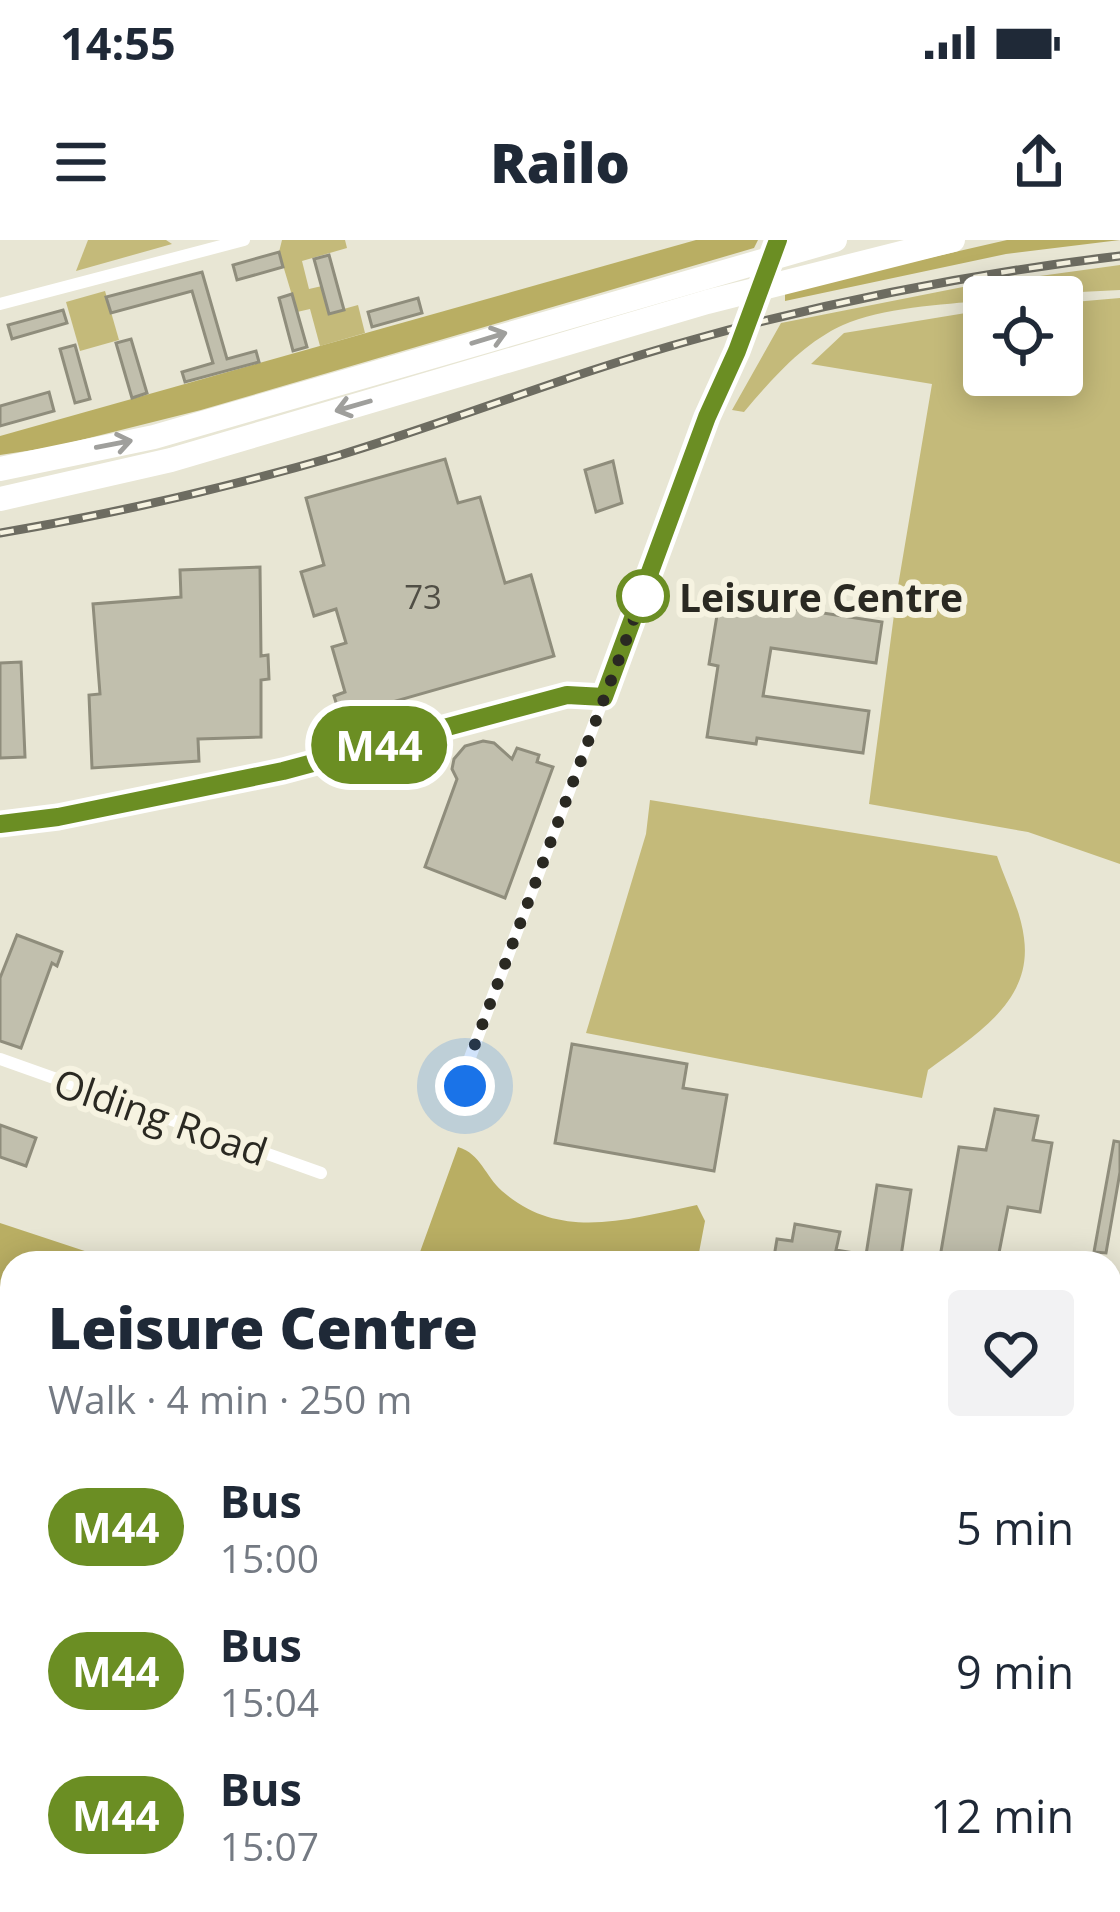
<!DOCTYPE html>
<html lang="en">
<head>
<meta charset="utf-8">
<style>
	body { margin:0; font-family:"Open Sans",sans-serif; background:#f2f2f3; color:#1f2937; height:100vh; display:flex; flex-direction:column; font-size:45px; white-space:nowrap }
	* { box-sizing:border-box; margin:0 }
	p { font-size:39px; color:#747a83 }
	.icon { flex:none; width:66px; height:66px; fill:none; stroke:currentColor; stroke-width:2; stroke-linecap:round; stroke-linejoin:round }
	.map { position:relative; flex:1; overflow:hidden }
	.details { position:absolute; left:0px; top:1011px; width:1122px; height:663px; display:flex; flex-direction:column; background:#fff; border-radius:36px 36px 0 0; box-shadow:0 6px 30px #0003 }
	.details>* { flex:none }
	.badge { padding:0 24px; border-radius:39px; font-size:42px; line-height:78px }
	.fabs { position:absolute; left:963px; top:36px; display:grid; gap:24px }
	.fabs a { display:grid; place-items:center; width:120px; height:120px; border-radius:12px; background:#fff; box-shadow:0 6px 30px #0003; font-size:60px }
	.you { position:absolute; width:60px; height:60px; margin:-30px; border:9px solid #fff; border-radius:50%; background:#1a73e8; box-shadow:0 0 0 18px #1a73e833 }
	.map>.badge { position:absolute; translate:-50% -50%; box-shadow:0 0 0 6px #fff }
	.round { display:grid; place-items:center; flex:none; width:126px; height:126px; border-radius:12px; background:#f2f2f3 }
	.headline { display:flex; align-items:center; justify-content:space-between; height:204px; padding:0 48px }
	h1 { font-size:57px; font-weight:800; line-height:90px }
	ul { padding:0; list-style:none }
	li { display:flex; align-items:center; gap:36px; height:144px; padding:0 48px }
	li div { flex:1 }
	li b { display:block; font-size:45px }
	li em { font-style:normal }
	li .badge { min-width:132px; font-weight:700; text-align:center }
	.status { display:flex; justify-content:space-between; align-items:center; height:84px; padding:0 60px; background:#fff; direction:ltr }
	.status svg { height:33px; fill:currentColor }
	header { display:flex; justify-content:space-between; align-items:center; height:156px; padding:0 48px; background:#fff; font-size:54px; font-weight:800 }
	.map>svg:first-child { display:block }
	.green { fill:#c4ba7a }
	.forest { fill:#b9ae63 }
	.building { fill:#c1bfad; stroke:#8f8d7c; stroke-width:3 }
	.lines { fill:none; stroke-linecap:round; stroke-linejoin:round }
	.street { stroke:#fff; stroke-width:12 }
	.secondary { stroke:#fff; stroke-width:18 }
	.primary { stroke:#fff; stroke-width:21 }
	.highway { stroke:#fff; stroke-width:24 }
	.rail-casing { stroke:#6d6c61; stroke-width:9 }
	.rail { stroke:#f6f3e1; stroke-width:4.5; stroke-dasharray:14; stroke-linecap:butt }
	.oneway { stroke:#9f9f9c }
	.line-casing { stroke:#fff; stroke-width:27 }
	.line { stroke:#6b8e23; stroke-width:18 }
	.walk { stroke:#2a2922; stroke-width:12; stroke-dasharray:0 21.6 }
	.stop-dot { fill:#fff; stroke:#6b8e23; stroke-width:6 }
	.labels { text-anchor:middle; dominant-baseline:central; stroke-width:12; stroke-linejoin:round; paint-order:stroke }
	.number-label { font-size:33px; fill:#504e45 }
	.stop-label { font-size:39px; font-weight:bold; fill:#2a2922; stroke:#f6f3e1; text-anchor:start }
	.street-label { font-size:39px; fill:#2a2922; stroke:#f6f3e1 }
</style>
</head>
<body>
<div class="status"><b>14:55</b><svg viewBox="0 0 49 12"><path d="M0 12V9h3v3zM5 12V6h3v6zM10 12V3h3v9zM15 12V0h3v12zM26 1h20v11H26zM47 4h2v5h-2z"/></svg></div>
<header><svg class="icon" aria-label="menu" viewBox="0 0 24 24"><path d="M4 6h16M4 12h16M4 18h16"/></svg>Railo<svg class="icon" aria-label="share" viewBox="0 0 24 24"><path d="M12 15V3M7 8l5-5 5 5M5 13v7h14v-7"/></svg></header>
<div class="map">
<svg width="1120" height="1672" viewBox="0 0 1120 1672">
	<rect width="100%" height="100%" fill="#e8e6d4"/>
	<!-- green -->
	<g class="green">
		<polygon points="88,0 166,0 172,4 76,31"/>
		<polygon points="282,0 345,0 347,8 302,21 309,49 322,46 329,73 358,65 365,93 320,106 310,69 297,72 279,12"/>
		<path d="M1120,25V50L984,57V61C943,64 881,68 843,85C803,103 772,139 744,172L732,170L781,83L973,45Z"/>
		<polygon points="105,51 119,100 80,111 66,62"/>
		<polygon points="1120,58 1120,624 1028,592 869,564 897,352 932,144 811,124 844,93 984,70 984,135 1062,135 1062,63"/>
		<path d="M650,560L997,616C1006,643 1021,671 1024,698C1033,763 972,797 928,830L922,858L586,793L646,594Z"/>
		<polygon points="1110,1302 1120,1305 1120,1468 1110,1467"/>
		<polygon points="90,1662 267,1662 254,1672 83,1672"/>
	</g>
	<!-- forest -->
	<g class="forest">
		<polygon points="696,0 758,0 754,8 201,170 53,207 0,215 0,196"/>
		<polygon points="1007,0 1120,0 1006,14 785,61 785,51"/>
		<path d="M458,907C481,914 485,936 502,951C560,1002 628,979 697,965L705,981L697,1023H416Z"/>
		<polygon points="0,983 121,1023 12,1023 12,1083 0,1078"/>
	</g>
	<!-- building -->
	<g class="building">
		<polygon points="279,12 283,27 237,40 233,25"/>
		<polygon points="329,15 344,70 329,74 314,19"/>
		<polygon points="202,32 227,119 256,111 259,122 185,142 182,132 213,123 192,51 111,73 106,57"/>
		<polygon points="292,54 307,107 293,111 279,58"/>
		<polygon points="418,58 422,73 372,87 368,72"/>
		<polygon points="63,70 67,83 12,99 8,85"/>
		<polygon points="131,99 147,153 132,158 116,103"/>
		<polygon points="75,105 90,159 75,163 60,109"/>
		<polygon points="49,152 54,171 0,186 0,166"/>
		<polygon points="445,219 458,263 480,257 505,343 531,335 554,416 347,475 345,467 338,469 334,456 345,452 332,407 346,403 336,369 314,376 301,332 324,325 306,258"/>
		<polygon points="613,221 622,263 596,272 585,230"/>
		<polygon points="260,327 261,416 268,415 269,439 261,440 261,497 198,499 199,521 92,528 89,455 100,454 93,364 181,357 180,330"/>
		<polygon points="730,347 778,354 777,366 882,382 876,423 771,408 763,456 869,471 863,513 757,498 756,504 707,497 718,426 709,424 719,363 727,364"/>
		<polygon points="21,422 25,517 0,518 0,423"/>
		<polygon points="483,501 494,503 512,519 517,508 539,515 537,522 553,527 505,658 425,627 457,539 452,529 454,519 465,506"/>
		<polygon points="17,695 62,712 57,726 52,723 21,808 0,801 0,738"/>
		<polygon points="572,804 687,824 683,848 727,855 714,931 555,903"/>
		<polygon points="995,869 1038,876 1033,900 1052,903 1040,972 1008,967 997,1023 939,1023 959,907 986,910"/>
		<polygon points="0,885 36,898 26,926 0,917"/>
		<polygon points="1114,901 1120,902 1120,932 1106,1013 1094,1012"/>
		<polygon points="877,945 911,950 900,1023 773,1023 777,999 792,1001 795,984 840,992 836,1010 866,1015"/>
	</g>
	<g class="lines">
		<!-- street -->
		<g class="street">
			<polyline points="0,64 244,0"/>
			<polyline points="0,819 321,933"/>
			<polyline points="471,866 465,831 604,457"/>
			<polyline points="1110,1153 1120,1097"/>
			<polyline points="1110,1203 1120,1211"/>
			<polyline points="0,1408 3,1417 0,1422"/>
			<polyline points="0,1658 33,1672"/>
			<polyline points="69,1672 77,1662"/>
		</g>
		<!-- secondary -->
		<g class="secondary">
			<polyline points="0,584 58,577 283,531 567,455 604,457 707,177 737,111 778,0"/>
			<polyline points="446,1672 453,1662"/>
		</g>
		<!-- primary -->
		<g class="primary">
			<polyline points="0,1239 12,1243"/>
			<polyline points="1110,1487 1120,1489"/>
		</g>
		<!-- highway -->
		<g class="highway">
			<polyline points="0,229 154,197 835,0"/>
			<polyline points="0,259 171,220 707,62 953,0"/>
		</g>
		<!-- rail casing -->
		<g class="rail-casing">
			<path id="rail" d="M0,293C113,274 226,248 337,216C456,180 572,133 692,100C832,61 976,33 1120,16"/>
		</g>
		<!-- rail -->
		<use href="#rail" class="rail"/>
	</g>
	<!-- one-way arrows -->
	<defs><path id="oneway-shaft" d="M-6 0H5M1.5-3L5.5 0L1.5 3" fill="none" stroke-width="1.6" stroke-linecap="round" stroke-linejoin="round" transform="scale(3)"/></defs>
	<g class="oneway">
		<use href="#oneway-shaft" transform="translate(489 98) rotate(-17)"/>
		<use href="#oneway-shaft" transform="translate(353 166) rotate(164)"/>
		<use href="#oneway-shaft" transform="translate(114 204) rotate(-11)"/>
	</g>
	<g class="lines">
		<!-- line casing -->
		<g class="line-casing">
			<polyline id="line" points="0,584 58,577 283,531 567,455 604,457 707,177 737,111 778,0"/>
		</g>
		<!-- line -->
		<use href="#line" class="line"/>
		<!-- walk -->
		<polyline class="walk" points="465,846 465,831 644,352 643,356"/>
	</g>
	<!-- markers -->
	<circle class="stop-dot" cx="643" cy="356" r="24"/>
	<g class="labels">
		<!-- number labels -->
		<g class="number-label">
			<text x="423" y="356">73</text>
		</g>
		<!-- stop labels -->
		<g class="stop-label">
			<text x="679" y="356">Leisure Centre</text>
		</g>
		<!-- street labels -->
		<g class="street-label">
			<text transform="translate(161 876) rotate(19)">Olding Road</text>
		</g>
	</g>
</svg>
<div class="fabs">
<a><svg class="icon" aria-label="locate" viewBox="0 0 24 24"><circle cx="12" cy="12" r="6"/><path d="M12 2v4M12 18v4M2 12h4M18 12h4"/></svg></a>
</div>
<div class="you" style="left:465px;top:846px"></div>
<b class="badge" style="left:379px;top:505px;background:#6b8e23;color:#fff">M44</b>
<section class="details">
<div class="headline"><div><h1>Leisure Centre</h1><p>Walk · 4 min · 250 m</p></div><a class="round"><svg class="icon" aria-label="heart" viewBox="0 0 24 24"><path d="M12 20l-8-8c-3-5 5-10 8-4 3-6 11-1 8 4z"/></svg></a></div>
<ul>
<li><span class="badge" style="background:#6b8e23;color:#fff">M44</span><div><b>Bus</b><p>15:00</p></div><em>5 min</em></li>
<li><span class="badge" style="background:#6b8e23;color:#fff">M44</span><div><b>Bus</b><p>15:04</p></div><em>9 min</em></li>
<li><span class="badge" style="background:#6b8e23;color:#fff">M44</span><div><b>Bus</b><p>15:07</p></div><em>12 min</em></li>
</ul>
</section>
</div>
</body>
</html>
